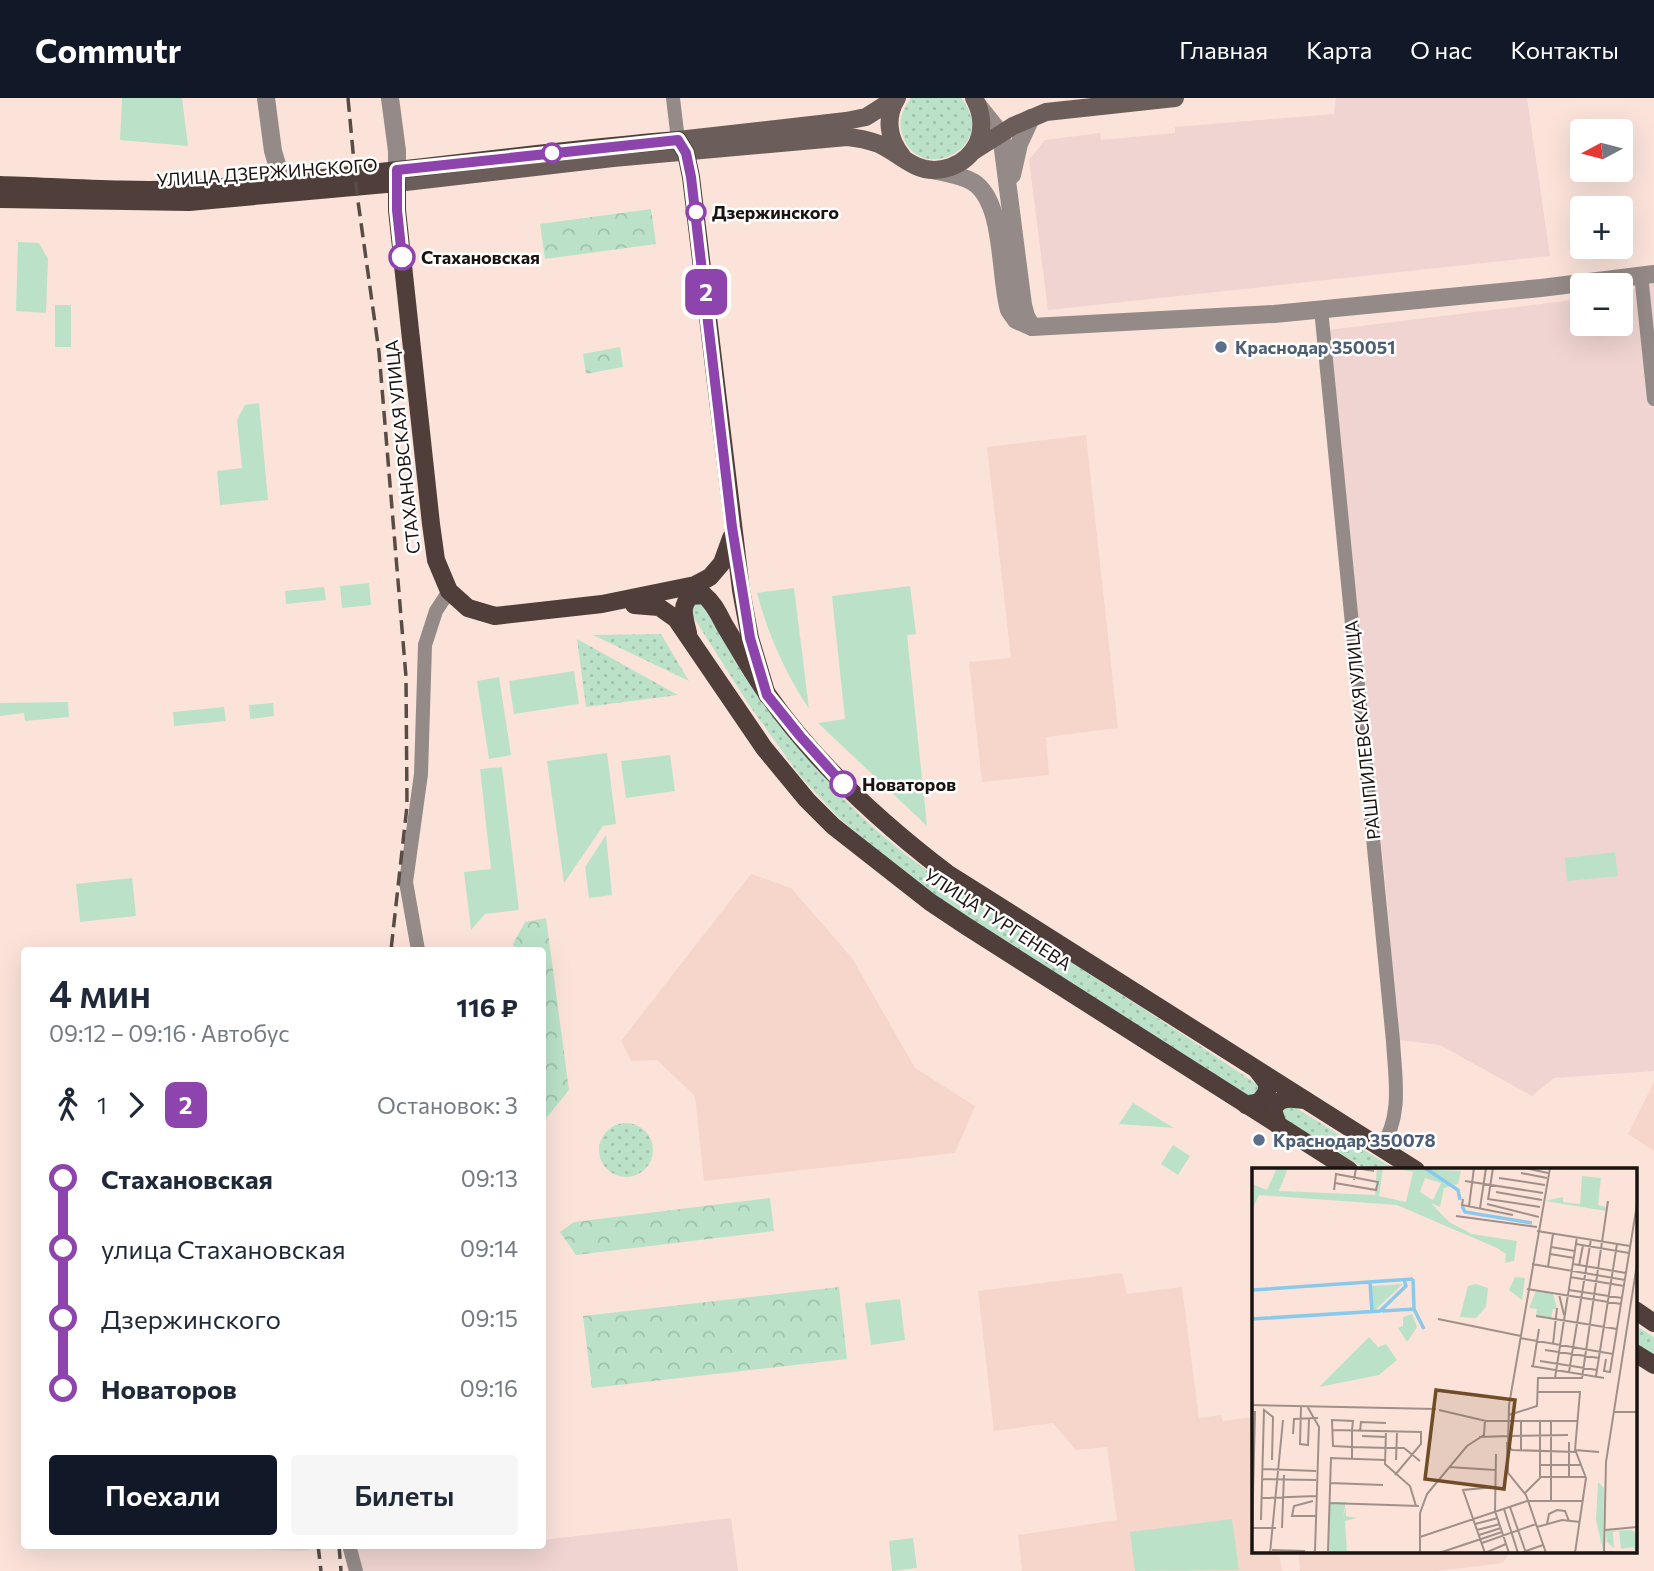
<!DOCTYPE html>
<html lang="ru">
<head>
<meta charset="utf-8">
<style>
	body { margin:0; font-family:Commissioner,sans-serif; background:#f6f6f7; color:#1f2937; height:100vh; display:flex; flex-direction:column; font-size:26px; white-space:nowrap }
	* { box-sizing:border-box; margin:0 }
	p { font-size:23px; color:#747a83 }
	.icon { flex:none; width:38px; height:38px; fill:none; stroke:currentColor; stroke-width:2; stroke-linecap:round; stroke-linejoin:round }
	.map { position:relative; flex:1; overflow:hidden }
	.details { position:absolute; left:21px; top:849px; width:525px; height:602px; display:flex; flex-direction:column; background:#fff; border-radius:7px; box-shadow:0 7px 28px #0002 }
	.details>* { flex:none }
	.badge { padding:0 14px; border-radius:10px; font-size:24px; line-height:46px }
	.needle { width:46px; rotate:263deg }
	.tools { position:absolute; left:1570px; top:21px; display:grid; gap:14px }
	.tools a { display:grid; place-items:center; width:63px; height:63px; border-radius:7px; background:#fff; box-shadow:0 7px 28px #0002; font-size:35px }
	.map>.badge { position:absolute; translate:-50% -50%; box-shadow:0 0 0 4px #fff }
	.legs { display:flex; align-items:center; gap:10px; height:77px; padding:0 28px; font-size:23px }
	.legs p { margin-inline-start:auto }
	.summary { display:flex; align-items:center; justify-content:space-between; height:119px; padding:0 28px }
	h1 { font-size:38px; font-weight:600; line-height:52px }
	.primary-button { display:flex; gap:14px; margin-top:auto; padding:14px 28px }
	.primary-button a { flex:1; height:80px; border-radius:7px; background:#111827; color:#fff; font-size:28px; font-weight:600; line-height:80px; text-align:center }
	.primary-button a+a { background:#f6f6f7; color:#1f2937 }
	ul { padding:0 28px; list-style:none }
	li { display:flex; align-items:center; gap:24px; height:70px; font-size:26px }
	li i { display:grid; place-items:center; width:10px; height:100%; margin:0 9px; background:currentColor }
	li i::after { content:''; width:18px; height:18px; margin:-9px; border:5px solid; border-radius:50%; background:#fff }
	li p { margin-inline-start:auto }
	li:first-child i { background:linear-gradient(#0000 50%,currentColor 0) }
	li:last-child i { background:linear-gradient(currentColor 50%,#0000 0) }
	header { display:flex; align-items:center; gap:42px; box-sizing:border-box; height:98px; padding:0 35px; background:#111827; color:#fff }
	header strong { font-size:33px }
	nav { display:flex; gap:38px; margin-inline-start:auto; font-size:24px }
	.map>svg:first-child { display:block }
	.industrial { fill:#efd4d1 }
	.built { fill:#f6d6ca }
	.grass { fill:url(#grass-dots) }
	.forest { fill:url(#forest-crowns) }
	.green { fill:#bbe2c9 }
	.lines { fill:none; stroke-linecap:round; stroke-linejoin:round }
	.minor { stroke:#948a87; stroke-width:14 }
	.tertiary { stroke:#948a87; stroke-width:18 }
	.secondary { stroke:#6b5d59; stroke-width:18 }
	.primary { stroke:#4f3e39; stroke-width:18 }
	.rail { stroke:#584c47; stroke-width:3.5; stroke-dasharray:14 7; stroke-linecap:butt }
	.line-1-casing { stroke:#fff; stroke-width:16 }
	.line-1 { stroke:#8e44ad; stroke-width:10 }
	.stop-1-dot { fill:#fff; stroke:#8e44ad; stroke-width:3.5 }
	.service-dot { fill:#5c6f8a; stroke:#fff; stroke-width:2.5 }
	.labels { text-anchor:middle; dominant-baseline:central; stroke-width:5; stroke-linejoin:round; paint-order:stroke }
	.street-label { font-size:18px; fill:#1b1310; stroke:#fff }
	.stop-label { font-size:18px; font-weight:bold; fill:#1b1310; stroke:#fff; text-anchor:start }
	.service-label { font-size:18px; font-weight:bold; fill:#4e5e75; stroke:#fff; text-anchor:start }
	.inset-river { fill:none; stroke:#89caec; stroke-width:3.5 }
	.inset-road { fill:none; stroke:#a19089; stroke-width:2 }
	.view { fill:#714d27; fill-opacity:0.15; stroke:#714d27; stroke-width:3.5 }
	.inset-edge { fill:none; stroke:#1b1310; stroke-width:3.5 }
</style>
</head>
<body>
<header>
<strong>Commutr</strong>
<nav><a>Главная</a><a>Карта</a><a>О нас</a><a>Контакты</a></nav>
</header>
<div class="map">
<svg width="1654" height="1473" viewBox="0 0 1654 1473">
	<defs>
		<pattern id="grass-dots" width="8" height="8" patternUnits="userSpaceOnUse" patternTransform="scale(1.75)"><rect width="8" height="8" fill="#bbe2c9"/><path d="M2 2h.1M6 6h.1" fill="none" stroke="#a0c1ac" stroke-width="1.8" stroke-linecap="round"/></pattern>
		<pattern id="forest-crowns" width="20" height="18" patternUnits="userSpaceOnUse" patternTransform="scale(1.75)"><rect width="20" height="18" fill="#bbe2c9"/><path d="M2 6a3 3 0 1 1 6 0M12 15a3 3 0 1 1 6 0" fill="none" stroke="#a0c1ac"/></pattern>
	</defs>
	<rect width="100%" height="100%" fill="#fbe3da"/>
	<!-- industrial -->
	<g class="industrial">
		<polygon points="1336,0 1527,0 1550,158 1048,212 1029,62 1045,42 1100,35 1101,42 1175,35 1175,29 1334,16"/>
		<polygon points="1654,185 1654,973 1554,980 1532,998 1440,947 1398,942 1387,801 1328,232 1582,201 1582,226 1620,226 1621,197 1642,187"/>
		<polygon points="731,1420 738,1473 358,1473 355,1447 542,1447 543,1442"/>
		<polygon points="173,1447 310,1447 310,1452 298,1453"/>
	</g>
	<!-- built -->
	<g class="built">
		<polygon points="1086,337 1118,630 1046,639 1049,677 982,684 969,564 1011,560 987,349"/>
		<polygon points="751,776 791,790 852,860 915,970 975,1008 955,1055 704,1083 695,998 657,962 631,963 621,943"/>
		<polygon points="1654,984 1654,1053 1628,1036"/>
		<polygon points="1122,1175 1127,1196 1182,1189 1199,1320 1221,1317 1223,1323 1253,1319 1253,1454 1279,1454 1282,1473 1022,1473 1018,1437 1117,1422 1107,1349 1076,1352 1053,1325 994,1333 978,1193"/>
		<polygon points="1298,1454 1510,1454 1503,1465 1437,1473 1300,1473"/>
	</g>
	<!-- grass -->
	<g class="grass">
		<path d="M911,0H961C1002,49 917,90 902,35C898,22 903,10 911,0Z"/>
		<path d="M700,501C745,574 789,646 850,707C908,767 982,809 1052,852C1123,897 1192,942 1261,989L1252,1002L933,797L840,721L800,678L749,607L689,512V503Z"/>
		<polygon points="661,536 689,583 593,537"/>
		<polygon points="577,541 678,597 586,609"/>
		<polygon points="1290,1006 1396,1072 1367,1072 1280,1020 1278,1010"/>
		<circle cx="626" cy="1052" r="27"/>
		<polygon points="1635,1227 1654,1239 1654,1259 1635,1247"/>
	</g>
	<!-- forest -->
	<g class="forest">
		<polygon points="651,111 656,146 545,161 540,126"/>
		<polygon points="620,249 623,269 586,276 583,256"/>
		<polygon points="546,820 569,992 543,1024 542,852 514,852 513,846 525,824"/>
		<polygon points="770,1100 774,1133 576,1157 560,1134 574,1124"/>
		<polygon points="839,1189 847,1261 592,1290 583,1218"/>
	</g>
	<!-- green -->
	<g class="green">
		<polygon points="122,0 182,0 188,48 120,42"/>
		<polygon points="18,144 39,145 48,161 46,215 16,213"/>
		<rect x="55" y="207" width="16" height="42"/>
		<polygon points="259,305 268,402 220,407 217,373 242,370 237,322 245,307"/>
		<polygon points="369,485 371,507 342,510 340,488"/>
		<polygon points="910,488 916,536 907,537 927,728 818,625 845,621 832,498"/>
		<polygon points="324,489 326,502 286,506 285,493"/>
		<path d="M794,490L809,611C785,575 768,536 757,495Z"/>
		<polygon points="574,573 579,606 514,616 509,583"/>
		<polygon points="499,579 511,657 489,661 477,583"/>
		<polygon points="68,604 69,619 25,623 24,615 0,618 0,605"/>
		<polygon points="273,605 274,618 250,621 249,607"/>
		<polygon points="224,609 226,623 174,628 173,614"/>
		<polygon points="607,655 616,726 603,728 564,785 547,663"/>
		<polygon points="670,657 675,693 626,700 621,663"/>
		<polygon points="502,669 519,812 485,816 471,832 464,774 491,771 480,671"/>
		<polygon points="606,737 612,797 589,800 585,769"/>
		<polygon points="1615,754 1618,778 1567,783 1565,760"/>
		<polygon points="132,780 136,818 80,824 76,786"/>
		<polygon points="1133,1005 1174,1030 1119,1026"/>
		<polygon points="1173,1047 1190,1058 1178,1077 1161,1066"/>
		<polygon points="900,1201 905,1242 871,1247 865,1205"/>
		<polygon points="1232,1421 1239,1472 1135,1473 1130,1434"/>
		<polygon points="913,1440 917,1470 892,1473 889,1443"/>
	</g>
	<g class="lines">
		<!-- minor -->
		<g class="minor">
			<polyline points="673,0 678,42"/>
			<polyline points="1641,177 1654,301"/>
			<path d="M1321,211L1393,943C1395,980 1403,1017 1381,1050"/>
			<polyline points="418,852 406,784 421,676 425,547 436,513 449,493"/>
			<polyline points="349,1447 356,1473"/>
		</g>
		<!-- tertiary -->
		<g class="tertiary">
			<polyline points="266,0 273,53 282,83"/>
			<polyline points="390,0 397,53 397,85"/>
			<polyline points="977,6 1001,36 1023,207 1026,218 1032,229"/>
			<path d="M932,72C946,75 961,77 973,84C1005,104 999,178 1009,212L1016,222L1032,229L1274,216L1541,190L1654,176"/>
			<polyline points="1012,77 1019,46 1031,20"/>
		</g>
		<!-- secondary -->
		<g class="secondary">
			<path d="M897,0C885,19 888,41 902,58"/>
			<polyline points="678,42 846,23 866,19 896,0"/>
			<polyline points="972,54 1013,28 1046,14 1175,0"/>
			<path d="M397,85L613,60L847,39C859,40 868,42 879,46C892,52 903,62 916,68C938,78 966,68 977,46C984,31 982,14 974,0"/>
		</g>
		<!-- primary -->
		<g class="primary">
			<path d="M0,87C63,89 128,94 191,91C354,81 516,55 678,42L686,55L691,79L741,492L750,540L767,597"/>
			<polyline points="0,101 189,104 397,85 397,112 431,426 436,462 449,493 468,510 495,518 602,506 695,487 710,479 722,465 731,440"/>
			<polyline points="634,507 659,509 676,521 764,650 807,702 833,728 930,804 966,828 1349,1072"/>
			<path d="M688,535C685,521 679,508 691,498L704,497C714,505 719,517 725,528C739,551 752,575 768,597C816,666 880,724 947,775L1416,1072"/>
			<polyline points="1246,1007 1259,1004 1267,994 1267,985 1257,972"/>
			<path d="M1278,1027L1273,1012C1279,997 1292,1001 1305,1002"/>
			<polyline points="1635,1212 1654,1225"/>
			<polyline points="1635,1255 1654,1267"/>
		</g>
		<!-- rail -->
		<g class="rail">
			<polyline points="348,0 357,96 379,254 406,579 407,708 391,852"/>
			<polyline points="318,1447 321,1473"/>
			<polyline points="339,1447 341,1473"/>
		</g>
	</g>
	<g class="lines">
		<!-- line-1 casing -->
		<g class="line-1-casing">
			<polyline id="line-1" points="402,159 397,112 397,72 678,42 686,55 691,79 732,429 750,540 767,597 800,638 843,686"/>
		</g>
		<!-- line-1 -->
		<use href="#line-1" class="line-1"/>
	</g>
	<!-- markers -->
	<g class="stop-1-dot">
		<circle cx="552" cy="55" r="9"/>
		<circle cx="696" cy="114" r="9"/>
		<circle cx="402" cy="159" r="12"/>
		<circle cx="843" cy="686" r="12"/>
	</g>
	<g class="service-dot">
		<circle cx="1221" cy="249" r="7"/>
		<circle cx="1259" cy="1042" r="7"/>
	</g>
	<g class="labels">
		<!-- street labels -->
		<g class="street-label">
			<text transform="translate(267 74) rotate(-4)">УЛИЦА ДЗЕРЖИНСКОГО</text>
			<text transform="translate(402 349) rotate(-96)">СТАХАНОВСКАЯ УЛИЦА</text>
			<text transform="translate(1362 632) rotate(-96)">РАШПИЛЕВСКАЯ УЛИЦА</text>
			<text transform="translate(998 821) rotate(33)">УЛИЦА ТУРГЕНЕВА</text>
		</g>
		<!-- stop labels -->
		<g class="stop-label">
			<text x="712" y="114">Дзержинского</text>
			<text x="421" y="159">Стахановская</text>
			<text x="862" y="686">Новаторов</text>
		</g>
		<!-- service labels -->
		<g class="service-label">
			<text x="1235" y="249">Краснодар 350051</text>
			<text x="1273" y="1042">Краснодар 350078</text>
		</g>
	</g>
	<!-- overview -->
	<g transform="translate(1252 1070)">
		<rect width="385" height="385" fill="#fbe3da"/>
		<path d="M25,0H36L27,23L123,27L125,0H131L127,28L154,34L161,4L142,0L209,3L206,16L192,20L188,39L179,35L197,54L220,66L265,73L262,93L253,95L254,86L245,80L145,37L7,27L0,42V16L15,22ZM173,10L189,15L181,32L168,24ZM151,116L123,142L120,139V118ZM224,116L236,120L234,139L224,150L208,149L216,118ZM160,146L165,159L155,174L146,160L151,158V149ZM117,169L126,179L134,176L145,192L127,207L67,219Z" fill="#bbe2c9" fill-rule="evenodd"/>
		<path d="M263,109L273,110L270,132L257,122ZM78,334H94L91,349L94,339V348L105,350L93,353L95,383L112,384L78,383L76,382Z" fill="#bbe2c9"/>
		<path d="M330,8L349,10L346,37L354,39V43L293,33L311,29V34L328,36ZM284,123L301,126L305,141H301L299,150L284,147L285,141L277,140ZM346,314L352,320L351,382L344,352ZM379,362L385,365V385L381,379L369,381L367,363L361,364L362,380L355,374L354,363Z" fill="#bbe2c9"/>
		<path class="inset-river" d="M173,0L206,22L208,32M210,38L213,44L280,55M161,111L162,140M118,114L120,144M0,122L161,111M130,143L162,141L172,161M0,151L128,143L154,118L152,112"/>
		<path class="inset-road" d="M273,0L296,5M298,0L257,237L256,277L260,282L324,284L334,310L323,385M269,5L295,10M247,10L293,17M102,12L104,0L122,3M213,13L291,25M82,22L83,15L84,6L126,14L124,22L83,15M244,24L290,32M211,31L210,37L261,47M236,31L288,39M236,32L241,0M235,36L287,49M217,38L222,0M228,40L234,0M204,48L285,59M285,63L378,78M324,76L377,85M299,79L323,83M298,86L322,90M280,96L373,112M321,96L374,105M327,98L331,77M296,99L301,66M318,109L372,118M275,121L369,136M317,122L370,130M307,126L312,147M284,148L365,161M186,151L269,168M268,170L361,186M301,176L305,140M293,182L347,190M354,191L352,203L358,204L385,36M288,193L345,202M279,198L352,210M281,198L287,161M317,204L339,71M344,208L365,76M303,210L325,69M285,224H328L323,282L347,284M0,237L184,241M55,238L67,259L63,383M49,239L48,276L56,277L57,251M187,242L234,253M361,244H385M257,247L285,238L286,210H330L356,33M256,253H326M81,262L169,264V276L143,307M108,263L109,254L134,255M134,263L133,296L158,318L164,338M41,266L42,251L66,250M110,268L134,269M256,268L316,267M227,269L256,268M255,274L256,305L274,327L294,385M317,274V309M269,282V253M244,286L243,343L257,385M100,290V262L101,253L80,252L81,278L100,279L136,280H152L168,293M144,292L145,264M288,297H329M197,299L243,302M10,301L64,303M288,309V253M10,311L64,312M78,315L131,317M243,319L211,322L233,385L254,376M273,325L289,309H334M10,330L64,328M61,333L42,338L40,348H64M299,333V253M77,335L167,338M258,339L274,385M252,341L266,385M9,352L12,242L21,249L20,292M223,356L246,350M295,356L297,346L305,342L313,343L317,353M285,359L310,352L328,354M1,360H24M30,360L32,307M225,362L248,356M353,362L385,359M227,367L249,360M0,369L3,243M168,369L275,333H331M230,375L284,356M20,382L53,383M76,383L79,290L133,292M271,384L291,377M351,384L379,385M352,384L354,294L385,96M18,385L31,252M53,385H107M168,385V345L175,326L215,278L232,267L233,253H256M187,385L250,364"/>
		<path class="view" d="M184,222L263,232L252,321L173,311Z"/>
		<rect width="385" height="385" class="inset-edge"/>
	</g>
</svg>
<div class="tools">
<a><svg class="needle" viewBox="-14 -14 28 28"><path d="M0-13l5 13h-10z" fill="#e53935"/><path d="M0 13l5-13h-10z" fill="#747a83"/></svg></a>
<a>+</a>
<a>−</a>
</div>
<b class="badge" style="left:706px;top:194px;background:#8e44ad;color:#fff">2</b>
<section class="details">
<div class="summary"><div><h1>4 мин</h1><p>09:12 – 09:16 · Автобус</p></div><b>116 ₽</b></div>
<div class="legs"><svg class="icon" aria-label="walk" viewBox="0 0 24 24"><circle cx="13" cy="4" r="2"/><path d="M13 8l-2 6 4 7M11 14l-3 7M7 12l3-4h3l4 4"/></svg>1<svg class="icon" aria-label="forward" viewBox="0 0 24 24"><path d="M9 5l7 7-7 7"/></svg><b class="badge" style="background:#8e44ad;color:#fff">2</b><p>Остановок: 3</p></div>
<ul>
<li><i style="color:#8e44ad"></i><b>Стахановская</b><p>09:13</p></li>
<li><i style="color:#8e44ad"></i><span>улица Стахановская</span><p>09:14</p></li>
<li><i style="color:#8e44ad"></i><span>Дзержинского</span><p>09:15</p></li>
<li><i style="color:#8e44ad"></i><b>Новаторов</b><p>09:16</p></li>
</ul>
<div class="primary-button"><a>Поехали</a><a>Билеты</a></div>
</section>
</div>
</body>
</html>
